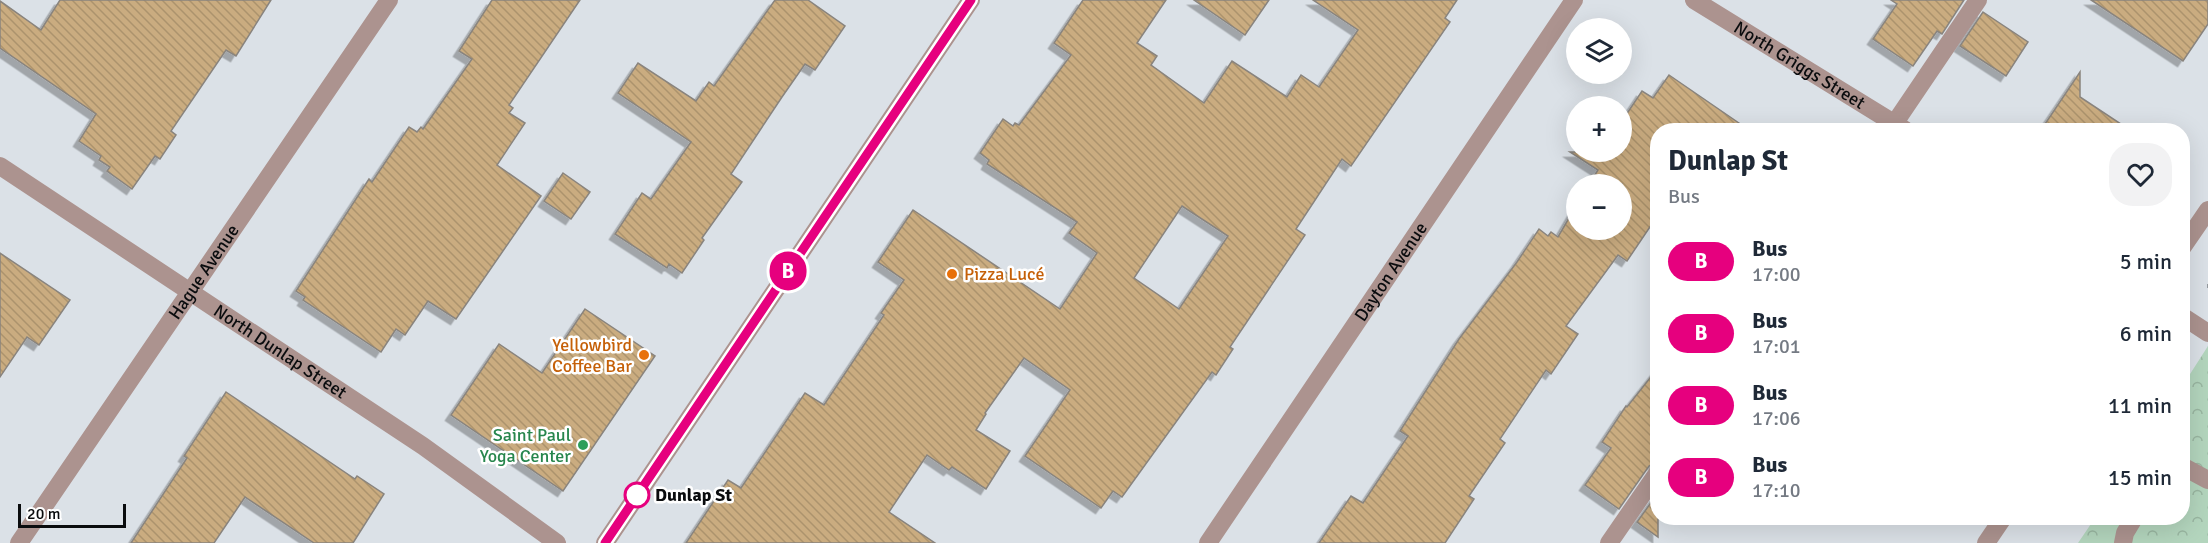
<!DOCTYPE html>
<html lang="en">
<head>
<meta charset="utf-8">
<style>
	body { margin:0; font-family:Signika,sans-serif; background:#f2f2f3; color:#1f2937; height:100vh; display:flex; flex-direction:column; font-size:22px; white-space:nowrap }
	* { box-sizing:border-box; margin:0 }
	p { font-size:20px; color:#747a83 }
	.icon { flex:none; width:33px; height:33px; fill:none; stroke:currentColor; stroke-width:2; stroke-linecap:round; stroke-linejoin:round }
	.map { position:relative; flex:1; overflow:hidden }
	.details { position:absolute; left:1650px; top:123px; width:540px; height:402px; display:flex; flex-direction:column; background:#fff; border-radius:24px; box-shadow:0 6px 24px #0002 }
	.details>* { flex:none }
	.badge { padding:0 12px; border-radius:20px; font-size:21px; line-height:39px }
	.buttons { position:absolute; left:1566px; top:18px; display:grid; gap:12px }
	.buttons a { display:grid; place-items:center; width:66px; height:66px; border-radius:50%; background:#fff; box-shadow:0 6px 24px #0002; font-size:30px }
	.scale { position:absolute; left:18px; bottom:15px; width:108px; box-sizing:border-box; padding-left:6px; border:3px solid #0a0c0e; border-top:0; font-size:16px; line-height:21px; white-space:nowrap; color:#0a0c0e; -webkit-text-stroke:4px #fff; paint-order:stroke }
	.map>.badge { position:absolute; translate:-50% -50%; box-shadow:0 0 0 3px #fff }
	.round { display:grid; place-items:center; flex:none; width:63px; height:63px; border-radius:24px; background:#f2f2f3 }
	.head { display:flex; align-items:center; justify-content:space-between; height:102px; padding:0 18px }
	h1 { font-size:28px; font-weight:700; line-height:45px }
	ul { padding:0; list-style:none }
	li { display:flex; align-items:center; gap:18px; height:72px; padding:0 18px }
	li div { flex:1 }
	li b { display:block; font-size:22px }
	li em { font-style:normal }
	li .badge { min-width:66px; font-weight:700; text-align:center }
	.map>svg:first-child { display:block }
	.park { fill:url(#park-crowns) }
	.building { fill:url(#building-back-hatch); stroke:#89847e; stroke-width:1.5; fill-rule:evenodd; filter:url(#shadow) }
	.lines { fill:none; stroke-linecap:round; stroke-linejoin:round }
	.path { stroke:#959a9f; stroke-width:4; stroke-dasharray:3 3; stroke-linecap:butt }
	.service { stroke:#ac938f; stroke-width:18 }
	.minor { stroke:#ac938f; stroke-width:18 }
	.tertiary { stroke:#ac938f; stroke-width:18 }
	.line-casing { stroke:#fff; stroke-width:14 }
	.line { stroke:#e6007e; stroke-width:9 }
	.food-dot { fill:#e8710a; stroke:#fff; stroke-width:2 }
	.leisure-dot { fill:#2e9e5b; stroke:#fff; stroke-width:2 }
	.stop-dot { fill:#fff; stroke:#e6007e; stroke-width:3 }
	.labels { text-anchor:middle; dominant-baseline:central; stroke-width:5; stroke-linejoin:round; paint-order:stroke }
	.street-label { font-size:18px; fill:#0a0c0e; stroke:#fff }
	.food-label { font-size:18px; fill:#c56008; stroke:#fff; text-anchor:start }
	.leisure-label { font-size:18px; fill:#27864d; stroke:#fff; text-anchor:end }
	.stop-label { font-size:18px; font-weight:bold; fill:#0a0c0e; stroke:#fff; text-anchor:start }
</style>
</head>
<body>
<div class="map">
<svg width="2208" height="543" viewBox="0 0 2208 543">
	<defs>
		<pattern id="park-crowns" width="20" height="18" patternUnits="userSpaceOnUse" patternTransform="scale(1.5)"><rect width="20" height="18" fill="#b3d5bd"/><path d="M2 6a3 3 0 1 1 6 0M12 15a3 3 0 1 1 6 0" fill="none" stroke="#99b6a1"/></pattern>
		<pattern id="building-back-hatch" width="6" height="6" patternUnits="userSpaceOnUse" patternTransform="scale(1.5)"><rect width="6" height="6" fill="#caac80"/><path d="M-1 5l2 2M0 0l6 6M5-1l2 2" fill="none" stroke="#ac936d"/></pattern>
		<filter id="shadow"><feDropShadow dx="-5.5" dy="5.5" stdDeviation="0" flood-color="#0004"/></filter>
	</defs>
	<rect width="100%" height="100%" fill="#dbe1e7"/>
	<!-- park -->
	<polygon class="park" points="2208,346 2208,543 2078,543 2095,518 2182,518 2183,385"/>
	<!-- building -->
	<g class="building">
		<polygon points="60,0 271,0 236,56 226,50 171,131 176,135 160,159 155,156 132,189 107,171 110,167 99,160 101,156 79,141 96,114 0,48 0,1 41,30"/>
		<polygon points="492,0 580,0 509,105 513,108 509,113 525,123 497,165 541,196 456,319 428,301 405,335 396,329 381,352 303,300 305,297 296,291 369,179 372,182 409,127 417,132 421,127 423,129 472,59 459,51"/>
		<polygon points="775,0 808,0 845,26 815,70 805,64 782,97 731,174 742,182 702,238 704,240 682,273 669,264 667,268 615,234 642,193 651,199 691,142 618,93 638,63 696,101 709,82 714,86"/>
		<path d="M1083,0H1166L1137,43L1157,56L1151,65L1204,103L1232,61L1287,97L1301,75L1319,87L1358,30L1313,0H1457L1445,18L1450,22L1351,166L1342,159L1296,229L1305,235L1230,347L1233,349L1216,375L1212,372L1122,497L1113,491L1101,508L1025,456L1070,390L1024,358L985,413L986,414L976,430L1010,451L986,489L952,467L949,470L927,455L889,512L935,543H686L728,480L741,488L805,393L824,405L884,315L881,313L904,280L878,262L913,210L1060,309L1097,253L1069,233L1077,222L987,164L989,160L980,153L1003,119L1013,126L1015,123L1019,125L1071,55L1054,43ZM1182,206L1228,236L1179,309L1134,278Z"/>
		<polygon points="1194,0 1269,0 1245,35"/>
		<polygon points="1891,0 1964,0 1942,34 1937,31 1913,66 1873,39 1897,4"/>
		<polygon points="2091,0 2208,0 2208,24 2183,61"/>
		<polygon points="1983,12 2028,42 2006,76 1960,46"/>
		<polygon points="2080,72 2080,97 2130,130 2041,130"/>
		<polygon points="1669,75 1749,130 1658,130 1658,215 1627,261 1618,255 1566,326 1578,334 1551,374 1546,370 1500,439 1505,443 1469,496 1474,499 1445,543 1319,543 1351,496 1363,503 1408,436 1400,431 1459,339 1517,262 1539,229 1548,236 1551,232 1558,237 1576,206 1576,230 1622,230 1622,184 1589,184 1598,170 1570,152 1622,152 1622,121 1642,91 1653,98"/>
		<polygon points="563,173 590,192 571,219 544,201"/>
		<polygon points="0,253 70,300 39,345 27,337 0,377"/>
		<polygon points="585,309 655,356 563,491 451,415 499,344 542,373"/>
		<polygon points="1658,368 1658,461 1649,466 1619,509 1585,485 1611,448 1602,442 1626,406 1627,407"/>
		<polygon points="226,392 355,479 357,476 384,494 353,543 314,543 245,497 214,543 131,543 187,458 184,456"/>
		<polygon points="1658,493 1658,537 1637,522"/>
	</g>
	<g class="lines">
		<!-- path -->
		<polyline class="path" points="2207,286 2208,286"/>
		<!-- service -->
		<g class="service">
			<polyline points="1890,130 1978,0"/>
			<polyline points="2182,316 2208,333"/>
			<polyline points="2182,466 2208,480"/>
			<polyline points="1609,543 1658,472"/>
			<polyline points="2123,543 2125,533 2134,518"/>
		</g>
		<!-- minor -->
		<g class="minor">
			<path id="s1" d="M1694,0L1905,130"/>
			<path id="s2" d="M0,166L423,446L557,543"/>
			<path id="s3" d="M19,543L389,0"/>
			<path id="s4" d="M1208,543L1574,0"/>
		</g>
		<!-- tertiary -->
		<g class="tertiary">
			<polyline points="2182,248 2208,210"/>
			<polyline points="605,543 971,0"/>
			<polyline points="1986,543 2003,518"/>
		</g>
	</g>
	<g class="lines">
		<!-- line casing -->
		<g class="line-casing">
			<polyline id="line" points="605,543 971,0"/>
		</g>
		<!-- line -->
		<use href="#line" class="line"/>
	</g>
	<!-- markers -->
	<g class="food-dot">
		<circle cx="952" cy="274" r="6"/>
		<circle cx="644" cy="355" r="6"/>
	</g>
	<circle class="leisure-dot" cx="583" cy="445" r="6"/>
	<circle class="stop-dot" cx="637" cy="495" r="12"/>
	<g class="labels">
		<!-- street labels -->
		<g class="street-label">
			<text stroke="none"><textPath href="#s1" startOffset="124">North Griggs Street</textPath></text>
			<text stroke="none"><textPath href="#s4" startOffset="327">Dayton Avenue</textPath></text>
			<text stroke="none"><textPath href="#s3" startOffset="328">Hague Avenue</textPath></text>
			<text stroke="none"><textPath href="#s2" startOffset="336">North Dunlap Street</textPath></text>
		</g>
		<!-- food labels -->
		<g class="food-label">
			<text x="964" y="274">Pizza Lucé</text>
			<text x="632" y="345" text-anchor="end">Yellowbird<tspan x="632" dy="21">Coffee Bar</tspan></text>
		</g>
		<!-- leisure labels -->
		<g class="leisure-label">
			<text x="571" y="435">Saint Paul<tspan x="571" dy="21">Yoga Center</tspan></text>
		</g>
		<!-- stop labels -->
		<g class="stop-label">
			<text x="655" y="495">Dunlap St</text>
		</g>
	</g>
</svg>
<div class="buttons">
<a><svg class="icon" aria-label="layers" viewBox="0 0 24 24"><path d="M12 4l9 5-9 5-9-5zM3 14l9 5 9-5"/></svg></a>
<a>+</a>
<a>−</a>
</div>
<div class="scale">20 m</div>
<b class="badge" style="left:788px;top:271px;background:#e6007e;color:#fff">B</b>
<section class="details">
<div class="head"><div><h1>Dunlap St</h1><p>Bus</p></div><a class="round"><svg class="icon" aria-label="heart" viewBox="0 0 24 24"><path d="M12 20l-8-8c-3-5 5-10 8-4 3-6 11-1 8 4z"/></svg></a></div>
<ul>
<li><span class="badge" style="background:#e6007e;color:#fff">B</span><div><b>Bus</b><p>17:00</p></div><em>5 min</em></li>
<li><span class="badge" style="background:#e6007e;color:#fff">B</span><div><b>Bus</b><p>17:01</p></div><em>6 min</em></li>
<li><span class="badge" style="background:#e6007e;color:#fff">B</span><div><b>Bus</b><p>17:06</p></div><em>11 min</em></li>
<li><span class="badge" style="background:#e6007e;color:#fff">B</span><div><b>Bus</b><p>17:10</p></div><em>15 min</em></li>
</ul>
</section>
</div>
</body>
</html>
